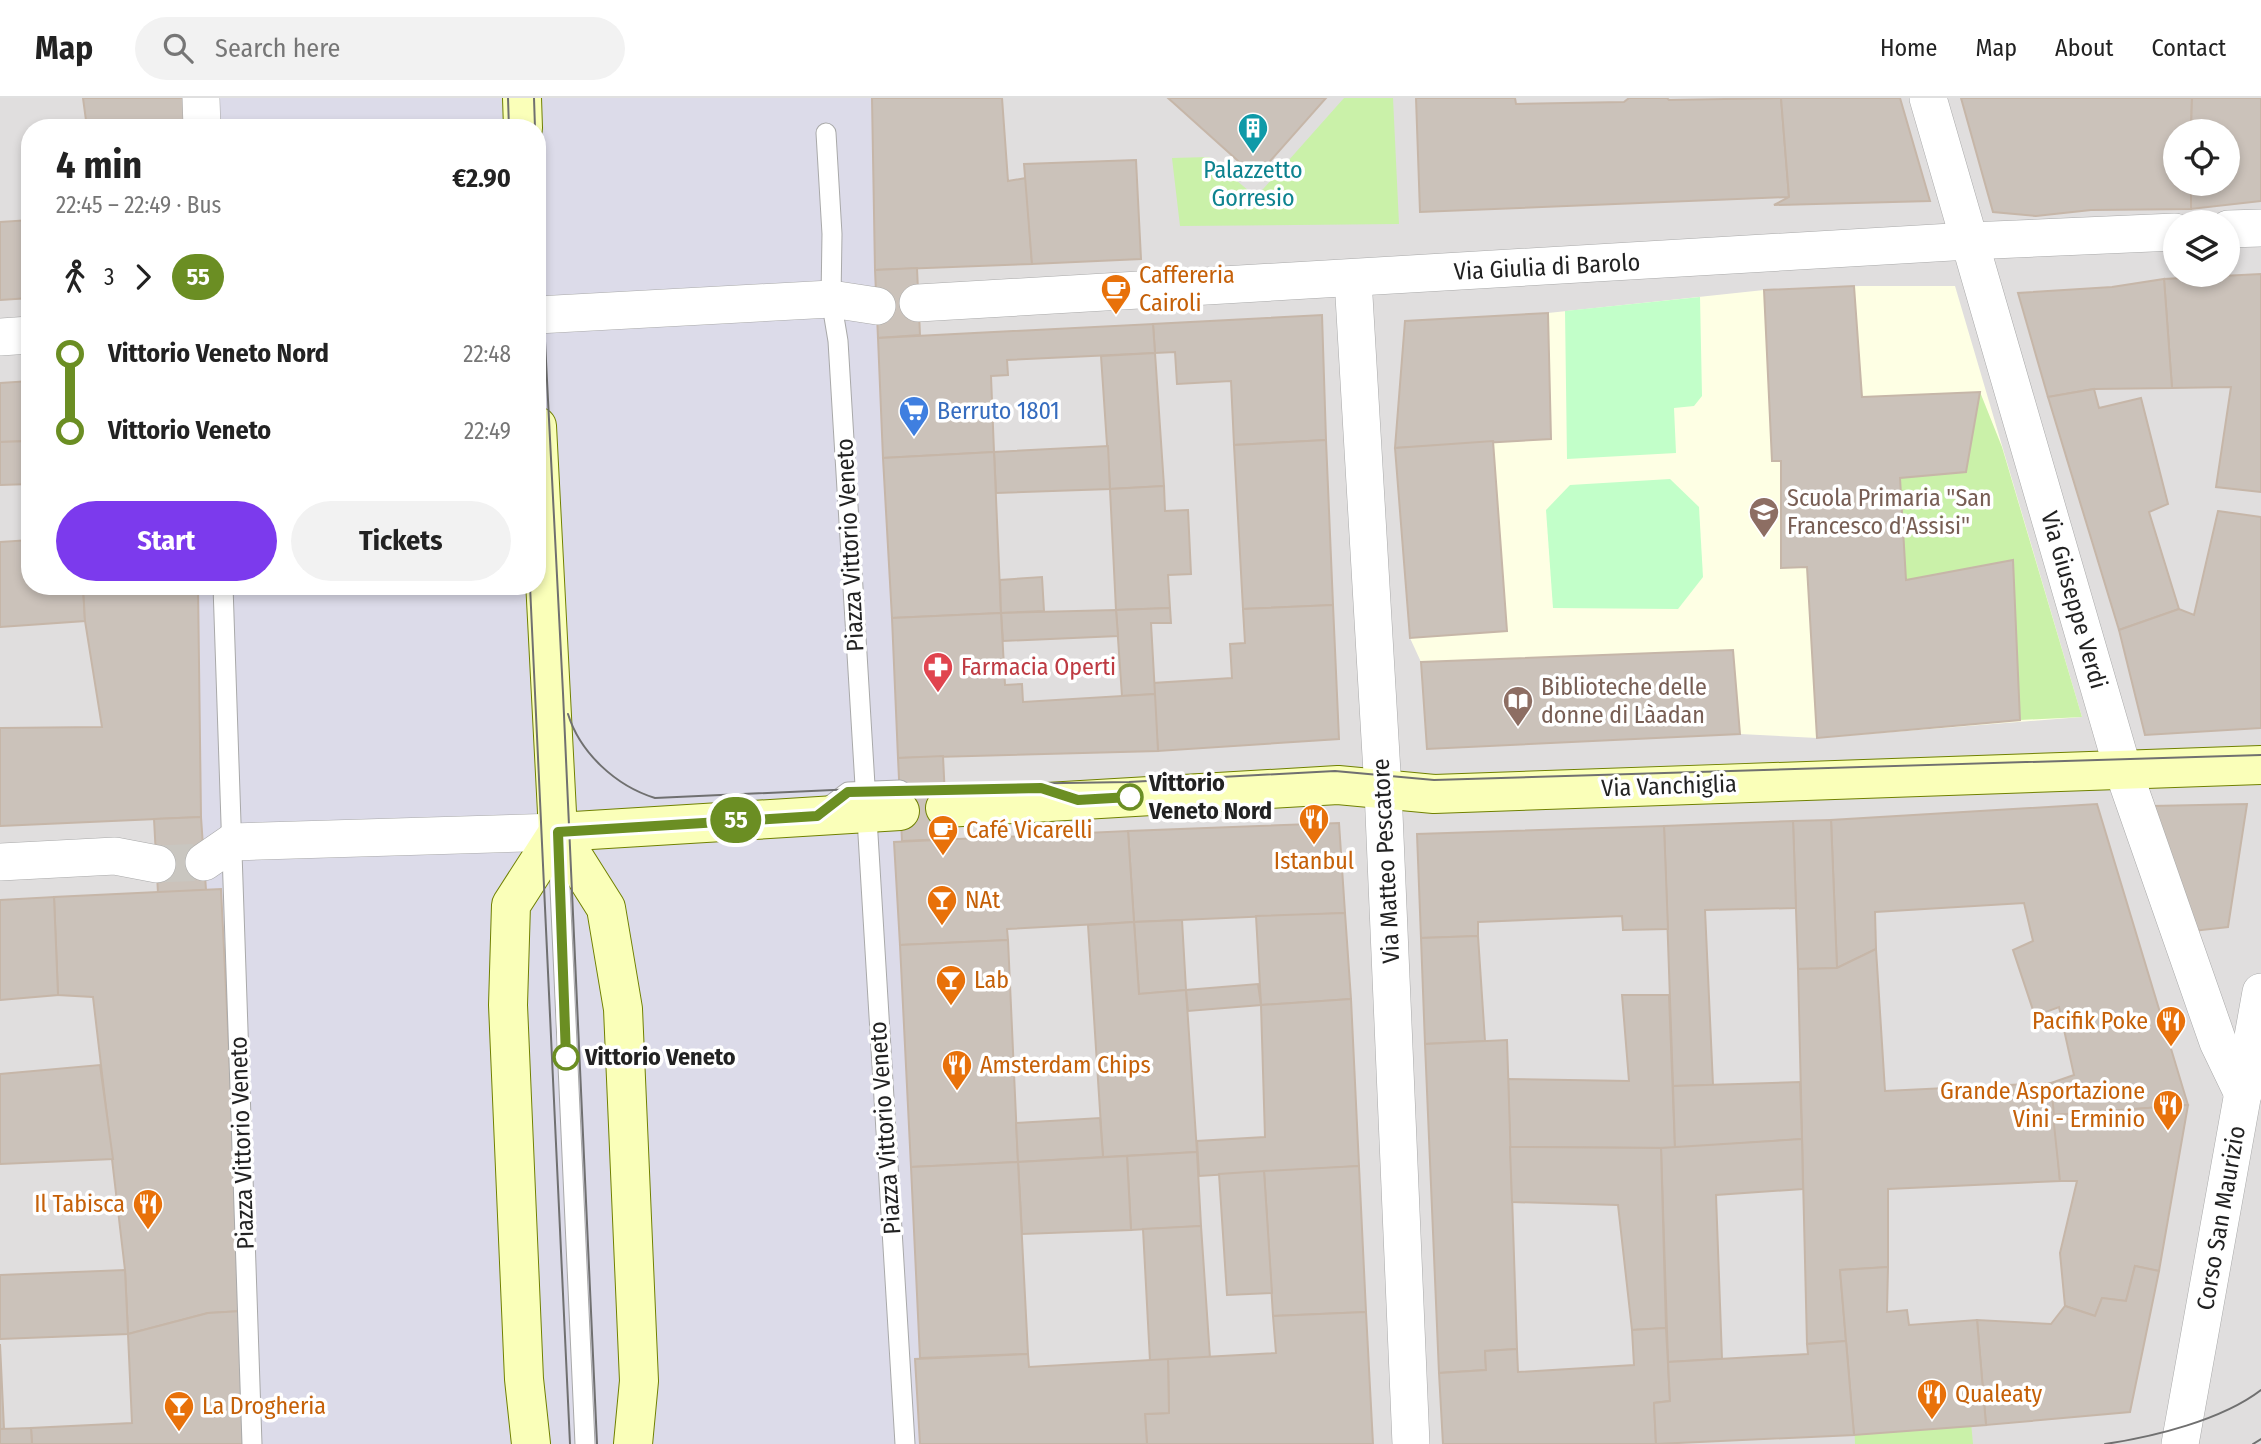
<!DOCTYPE html>
<html lang="en">
<head>
<meta charset="utf-8">
<style>
	body { margin:0; font-family:"Fira Sans Condensed",sans-serif; background:#f2f2f2; color:#222; height:100vh; display:flex; flex-direction:column; font-size:26px; white-space:nowrap }
	* { box-sizing:border-box; margin:0 }
	p { font-size:23px; color:#767676 }
	.icon { flex:none; width:38px; height:38px; fill:none; stroke:currentColor; stroke-width:2; stroke-linecap:round; stroke-linejoin:round }
	.map { position:relative; flex:1; overflow:hidden }
	.sheet { position:absolute; left:21px; top:21px; width:525px; height:476px; display:flex; flex-direction:column; background:#fff; border-radius:28px; box-shadow:0 4px 10px #0003 }
	.sheet>* { flex:none }
	.badge { padding:0 14px; border-radius:23px; font-size:24px; line-height:46px }
	.buttons { position:absolute; left:2163px; top:21px; display:grid; gap:14px }
	.buttons a { display:grid; place-items:center; width:77px; height:77px; border-radius:50%; background:#fff; box-shadow:0 4px 10px #0003; font-size:35px }
	.map>.badge { position:absolute; translate:-50% -50%; box-shadow:0 0 0 4px #fff }
	.legs { display:flex; align-items:center; gap:10px; height:77px; padding:0 35px; font-size:23px }
	.legs p { margin-inline-start:auto }
	.overview { display:flex; align-items:center; justify-content:space-between; height:119px; padding:0 35px }
	h1 { font-size:38px; font-weight:700; line-height:52px }
	.button { display:flex; gap:14px; margin-top:auto; padding:14px 35px }
	.button a { flex:1; height:80px; border-radius:42px; background:#7c3aed; color:#fff; font-size:28px; font-weight:700; line-height:80px; text-align:center }
	.button a+a { background:#f2f2f2; color:#222 }
	ul { padding:0 35px; list-style:none }
	li { display:flex; align-items:center; gap:24px; height:77px; font-size:26px }
	li i { display:grid; place-items:center; width:10px; height:100%; margin:0 9px; background:currentColor }
	li i::after { content:''; width:18px; height:18px; margin:-9px; border:5px solid; border-radius:50%; background:#fff }
	li p { margin-inline-start:auto }
	li:first-child i { background:linear-gradient(#0000 50%,currentColor 0) }
	li:last-child i { background:linear-gradient(currentColor 50%,#0000 0) }
	header { display:flex; align-items:center; gap:42px; box-sizing:border-box; height:98px; padding:0 35px; background:#fff; border-bottom:2px solid #e0e0e0 }
	header strong { font-size:33px }
	nav { display:flex; gap:38px; margin-inline-start:auto; font-size:24px }
	.search { width:490px; height:63px; background:#f2f2f2; display:flex; align-items:center; gap:18px; box-sizing:border-box; padding:0 24px; border-radius:38px; color:#767676; font-size:26px }
	.map>svg:first-child { display:block }
	.residential { fill:#e0dede; fill-rule:evenodd }
	.education { fill:#feffe4 }
	.grass { fill:#caf1a9 }
	.park { fill:#c2ffc9 }
	.plaza { fill:#dcdbe9 }
	.building { fill:#cbc2ba; stroke:#c6b6a8; stroke-width:2 }
	.lines { fill:none; stroke-linecap:round; stroke-linejoin:round }
	.street-tunnel { stroke:#c9c6c0; stroke-width:37; stroke-dasharray:37 18; stroke-linecap:butt }
	.lane-casing { stroke:#a9a9a9; stroke-width:21 }
	.street-casing { stroke:#a9a9a9; stroke-width:38 }
	.secondary-casing { stroke:#708100; stroke-width:40 }
	.lane { stroke:#fff; stroke-width:19 }
	.street { stroke:#fff; stroke-width:37 }
	.secondary { stroke:#faffb9; stroke-width:38 }
	.tram { stroke:#707070; stroke-width:2 }
	.line-1-casing { stroke:#fff; stroke-width:16 }
	.line-1 { stroke:#6b8e23; stroke-width:10 }
	.stop-1-dot { fill:#fff; stroke:#6b8e23; stroke-width:3.5 }
	.labels { text-anchor:middle; dominant-baseline:central; stroke-width:7; stroke-linejoin:round; paint-order:stroke }
	.culture-label { font-size:24px; fill:#0d838f; stroke:#fff }
	.street-label { font-size:24px; fill:#222; stroke:#fff }
	.food-label { font-size:24px; fill:#c56008; stroke:#fff; text-anchor:start }
	.shop-label { font-size:24px; fill:#366cbe; stroke:#fff; text-anchor:start }
	.education-label { font-size:24px; fill:#785e54; stroke:#fff; text-anchor:start }
	.health-label { font-size:24px; fill:#be3a42; stroke:#fff; text-anchor:start }
	.stop-label { font-size:24px; font-weight:bold; fill:#222; stroke:#fff; text-anchor:start }
</style>
</head>
<body>
<header>
<strong>Map</strong>
<div class="search"><svg class="icon" aria-label="search" viewBox="0 0 24 24"><circle cx="10" cy="10" r="6"/><path d="M15 15l6 6"/></svg>Search here</div>
<nav><a>Home</a><a>Map</a><a>About</a><a>Contact</a></nav>
</header>
<div class="map">
<svg width="2261" height="1346" viewBox="0 0 2261 1346">
	<rect width="100%" height="100%" fill="#f3efe7"/>
	<!-- residential -->
	<path class="residential" d="M0,0H2261V1346H0ZM30,30H537V488H30ZM2175,33H2228V86H2175ZM2175,124H2228V177H2175Z"/>
	<!-- education -->
	<polygon class="education" points="1860,188 1955,188 2082,619 1817,640 1740,636 1427,651 1421,564 1410,540 1507,532 1493,343 1551,341 1548,215 1764,192"/>
	<!-- grass -->
	<g class="grass">
		<polygon points="1344,0 1393,0 1399,126 1180,128 1172,60 1209,59 1256,99"/>
		<polygon points="1980,294 2002,349 2082,619 2020,622 2013,462 1906,482 1900,380 1966,374"/>
		<polygon points="1852,1272 1967,1281 1973,1346 1855,1346"/>
	</g>
	<!-- park -->
	<g class="park">
		<polygon points="1700,199 1702,298 1694,308 1674,310 1676,355 1567,361 1565,213"/>
		<polygon points="1670,381 1699,409 1703,479 1678,511 1553,510 1546,412 1570,387"/>
	</g>
	<!-- plaza -->
	<polygon class="plaza" points="159,0 887,0 953,1346 217,1346 180,488 537,488 537,30 160,30"/>
	<!-- building -->
	<g class="building">
		<polygon points="83,0 184,0 185,30 87,30"/>
		<polygon points="872,0 1002,0 1008,83 1026,80 1032,166 875,172"/>
		<polygon points="1168,0 1326,0 1256,79"/>
		<polygon points="1416,0 1515,0 1516,6 1624,4 1629,0 1667,0 1669,2 1781,0 1789,99 1420,114"/>
		<polygon points="1781,0 1900,0 1930,103 1774,107 1789,99"/>
		<polygon points="1961,0 2192,0 2191,33 2175,33 2175,86 2191,86 2191,111 2091,112 2036,118 1993,114"/>
		<polygon points="2192,0 2261,0 2261,103 2191,111 2191,86 2228,86 2228,33 2191,33"/>
		<polygon points="1136,62 1141,161 1032,166 1024,66"/>
		<polygon points="30,122 30,200 0,202 0,124"/>
		<polygon points="917,170 920,237 878,240 875,172"/>
		<polygon points="2261,176 2261,394 2216,389 2231,289 2172,290 2164,181"/>
		<polygon points="2164,181 2172,290 2094,291 2048,299 2018,195 2112,189"/>
		<polygon points="1854,188 1862,299 1980,294 1966,374 1900,380 1906,482 2013,462 2020,622 1817,640 1807,469 1781,470 1781,363 1772,363 1764,192"/>
		<polygon points="1548,215 1551,341 1395,350 1405,223"/>
		<polygon points="1322,217 1326,342 1234,347 1231,283 1177,286 1175,254 1155,255 1153,226"/>
		<polygon points="1153,226 1155,255 1007,262 1008,277 991,278 994,354 883,360 878,240"/>
		<polygon points="1155,255 1164,388 1110,391 1101,258"/>
		<polygon points="30,283 30,343 0,344 0,285"/>
		<polygon points="2094,291 2099,310 2141,300 2168,406 2149,414 2179,511 2119,532 2048,299"/>
		<polygon points="1326,342 1333,507 1243,511 1234,347"/>
		<polygon points="30,343 30,386 0,387 0,344"/>
		<polygon points="1493,343 1507,533 1410,540 1395,350"/>
		<polygon points="1108,348 1110,391 996,395 994,354"/>
		<polygon points="994,354 1001,515 892,520 883,360"/>
		<polygon points="1164,388 1165,413 1188,412 1191,476 1168,477 1170,510 1116,512 1110,391"/>
		<polygon points="2218,413 2261,419 2261,630 2145,637 2119,532 2179,511 2194,517"/>
		<polygon points="30,442 30,488 83,488 85,523 0,529 0,444"/>
		<polygon points="1042,479 1044,513 1001,515 1000,482"/>
		<polygon points="83,488 198,488 201,719 0,728 0,630 102,629 85,523"/>
		<polygon points="1333,507 1339,641 1158,653 1153,585 1232,580 1230,546 1245,545 1243,511"/>
		<polygon points="1170,510 1171,525 1151,525 1155,596 1122,598 1116,512"/>
		<polygon points="1116,512 1118,538 1003,543 1001,515"/>
		<polygon points="1001,515 1005,587 1022,586 1023,604 1155,596 1158,653 898,660 892,520"/>
		<polygon points="1733,552 1740,636 1427,651 1421,564"/>
		<polygon points="943,658 947,741 902,743 898,660"/>
		<polygon points="2097,706 2188,1007 2053,1017 2051,985 2074,977 2059,909 2035,918 2013,852 2033,843 2024,805 1875,814 1876,851 1837,870 1831,722"/>
		<polygon points="2247,706 2228,829 2193,833 2152,708"/>
		<polygon points="201,719 206,792 158,795 154,721"/>
		<polygon points="1831,722 1837,870 1798,871 1793,723"/>
		<polygon points="1793,723 1796,810 1705,812 1713,987 1673,988 1664,728"/>
		<polygon points="1339,725 1345,815 1134,824 1128,733"/>
		<polygon points="1664,728 1668,831 1623,832 1622,818 1478,824 1478,838 1421,840 1417,736"/>
		<polygon points="1128,733 1134,824 1007,831 1008,842 900,847 894,744"/>
		<polygon points="221,791 242,1213 208,1215 128,1236 125,1172 93,899 58,897 54,799"/>
		<polygon points="54,799 58,897 0,902 0,802"/>
		<polygon points="1345,815 1351,901 1261,907 1256,818"/>
		<polygon points="1182,822 1186,892 1139,896 1134,824"/>
		<polygon points="1134,824 1139,896 1186,892 1197,1054 1103,1059 1088,827"/>
		<polygon points="1478,838 1485,943 1425,946 1421,840"/>
		<polygon points="1008,842 1018,1064 911,1069 900,847"/>
		<polygon points="1876,851 1885,993 2051,985 2060,1083 1888,1091 1888,1169 1840,1172 1846,1243 1807,1246 1798,871 1837,870"/>
		<polygon points="1258,886 1261,907 1188,913 1186,892"/>
		<polygon points="1622,897 1669,897 1675,1050 1510,1049 1508,981 1629,983"/>
		<polygon points="1351,901 1359,1068 1199,1078 1197,1043 1265,1039 1261,907"/>
		<polygon points="1507,942 1517,1251 1485,1253 1486,1272 1439,1275 1425,946"/>
		<polygon points="100,967 113,1061 0,1066 0,976"/>
		<polygon points="1800,984 1802,1041 1675,1050 1673,988"/>
		<polygon points="2188,1007 2159,1173 2135,1168 2126,1203 2102,1200 2095,1218 2065,1208 2060,1155 2077,1083 2060,1083 2053,1017"/>
		<polygon points="1100,1020 1103,1059 1018,1064 1016,1025"/>
		<polygon points="1802,1041 1803,1091 1716,1097 1722,1261 1668,1264 1661,1050"/>
		<polygon points="1510,1049 1661,1050 1666,1230 1632,1232 1618,1107 1512,1104"/>
		<polygon points="1197,1054 1201,1128 1131,1132 1127,1058"/>
		<polygon points="1127,1058 1131,1132 1022,1136 1018,1064"/>
		<polygon points="1018,1064 1028,1256 920,1260 911,1069"/>
		<polygon points="1359,1068 1366,1214 1273,1218 1264,1073"/>
		<polygon points="1264,1073 1272,1195 1227,1197 1219,1076"/>
		<polygon points="1201,1128 1210,1260 1150,1263 1143,1131"/>
		<polygon points="2135,1168 2159,1173 2130,1314 1986,1327 1977,1222 2051,1226 2065,1208 2095,1218 2102,1200 2126,1203"/>
		<polygon points="1888,1169 1887,1214 1907,1212 1909,1227 1977,1222 1986,1327 1854,1337 1840,1172"/>
		<polygon points="125,1172 128,1236 0,1241 0,1177"/>
		<polygon points="242,1213 248,1346 32,1346 31,1330 132,1325 128,1236 208,1215"/>
		<polygon points="1366,1214 1373,1346 1147,1346 1145,1316 1169,1315 1168,1261 1276,1255 1273,1218"/>
		<polygon points="1666,1230 1670,1303 1654,1305 1656,1346 1443,1346 1439,1275 1486,1272 1485,1253 1517,1251 1518,1274 1634,1267 1632,1232"/>
		<polygon points="1846,1243 1854,1337 1656,1346 1654,1305 1670,1303 1668,1264 1808,1256 1807,1246"/>
		<polygon points="0,1246 4,1331 0,1331"/>
		<polygon points="1028,1256 1029,1269 1168,1261 1169,1315 1145,1316 1147,1346 920,1346 915,1261"/>
		<polygon points="31,1330 32,1346 0,1346 0,1331"/>
	</g>
	<g class="lines">
		<!-- street-tunnel -->
		<polyline class="street-tunnel" points="157,766 204,764"/>
		<!-- lane casing -->
		<g class="lane-casing">
			<g id="lane">
				<polyline points="826,35 832,136 831,201 838,243 905,1346"/>
				<polyline points="223,488 252,1346"/>
				<polyline points="823,713 848,694 900,692"/>
				<polyline points="558,745 585,1346"/>
			</g>
		</g>
		<!-- street casing -->
		<g class="street-casing">
			<g id="street">
				<polyline points="201,0 202,30"/>
				<polyline points="1928,0 2123,672 2218,944 2243,996"/>
				<polyline points="2228,131 2261,130"/>
				<polyline points="1353,181 1383,692 1411,1346"/>
				<polyline points="918,205 1969,143 2175,134"/>
				<polyline points="537,217 831,201 877,208"/>
				<polyline points="0,239 30,237"/>
				<polyline points="0,764 115,758 157,766"/>
				<polyline points="204,764 233,744 558,734"/>
				<polyline points="2180,1346 2261,894"/>
			</g>
		</g>
		<!-- secondary casing -->
		<g class="secondary-casing">
			<g id="secondary">
				<polyline points="522,0 523,30"/>
				<polyline points="537,328 558,734 606,810 623,911 639,1283 633,1346"/>
				<polyline points="945,710 1338,687 1434,696 2261,667"/>
				<polyline points="558,734 900,713"/>
				<polyline points="531,1346 524,1281 508,907 511,807 558,734"/>
			</g>
		</g>
		<!-- lane -->
		<use href="#lane" class="lane"/>
		<!-- street -->
		<use href="#street" class="street"/>
		<!-- secondary -->
		<use href="#secondary" class="secondary"/>
		<!-- tram -->
		<g class="tram">
			<polyline points="508,0 509,30"/>
			<polyline points="534,0 535,30"/>
			<polyline points="537,87 563,595 597,1346"/>
			<polyline points="530,488 570,1346"/>
			<path d="M568,616C580,655 616,688 655,700L899,689"/>
			<polyline points="944,687 1129,684 1335,673 1434,682 2261,657"/>
			<path d="M2105,1346C2153,1339 2222,1322 2261,1292"/>
			<polyline points="2253,1346 2261,1341"/>
		</g>
	</g>
	<g class="lines">
		<!-- line-1 casing -->
		<g class="line-1-casing">
			<polyline id="line-1" points="566,959 558,734 817,718 848,694 1041,690 1078,702 1130,699"/>
		</g>
		<!-- line-1 -->
		<use href="#line-1" class="line-1"/>
	</g>
	<!-- icons -->
	<defs>
		<g id="building-pin" transform="scale(1.575)"><path d="M0 17L-7.5 6A9.5 9.5 0 1 1 7.5 6Z" fill="#0f9aa8" stroke="#fff"/><path d="M-4-6H4V6H1V3H-1V6H-4ZM-2.5-4.3h1.7v1.8h-1.7ZM.8-4.3h1.7v1.8H.8ZM-2.5-1h1.7V.8h-1.7ZM.8-1h1.7V.8H.8Z" fill="#fff"/></g>
		<g id="cafe-pin" transform="scale(1.575)"><path d="M0 17L-7.5 6A9.5 9.5 0 1 1 7.5 6Z" fill="#e8710a" stroke="#fff"/><path d="M-5.5-4.5H6V0H3Q3 3.5 0 3.5H-2.5Q-5.5 3.5-5.5 0ZM3-3.2v2h1.7v-2ZM-6 4.5H4V6H-6Z" fill="#fff"/></g>
		<g id="supermarket-pin" transform="scale(1.575)"><path d="M0 17L-7.5 6A9.5 9.5 0 1 1 7.5 6Z" fill="#3f7fe0" stroke="#fff"/><path d="M-6-5.5h2.5l.6 2H6L4.5 2H-2.5L-4.4-4H-6ZM-1.5 3.2a1.3 1.3 0 1 0 .1 0ZM3 3.2a1.3 1.3 0 1 0 .1 0Z" fill="#fff"/></g>
		<g id="school-pin" transform="scale(1.575)"><path d="M0 17L-7.5 6A9.5 9.5 0 1 1 7.5 6Z" fill="#8d6e63" stroke="#fff"/><path d="M0-5L7-2L0 1L-7-2ZM-4 1L0 2.5L4 1V4Q0 6-4 4Z" fill="#fff"/></g>
		<g id="pharmacy-pin" transform="scale(1.575)"><path d="M0 17L-7.5 6A9.5 9.5 0 1 1 7.5 6Z" fill="#e0444e" stroke="#fff"/><path d="M-2-6h4v4h4v4h-4v4h-4v-4h-4v-4h4Z" fill="#fff"/></g>
		<g id="library-pin" transform="scale(1.575)"><path d="M0 17L-7.5 6A9.5 9.5 0 1 1 7.5 6Z" fill="#8d6e63" stroke="#fff"/><path d="M-6-4Q-3-5.5-.7-3.5V5Q-3 3-6 4ZM6-4Q3-5.5 .7-3.5V5Q3 3 6 4Z" fill="#fff"/></g>
		<g id="restaurant-pin" transform="scale(1.575)"><path d="M0 17L-7.5 6A9.5 9.5 0 1 1 7.5 6Z" fill="#e8710a" stroke="#fff"/><path d="M-5-6h1v4h1v-4h1v4h1v-4h1v5L-1.5 .5V6h-2V.5L-5-1ZM5-6V6H3V1.5H1.5Q1.5-4 5-6Z" fill="#fff"/></g>
		<g id="bar-pin" transform="scale(1.575)"><path d="M0 17L-7.5 6A9.5 9.5 0 1 1 7.5 6Z" fill="#e8710a" stroke="#fff"/><path d="M-6-5H6L.8 .8V4.5H3.5V6h-7V4.5H-.8V.8Z" fill="#fff"/></g>
	</defs>
	<g fill-rule="evenodd">
		<use href="#building-pin" x="1253" y="30"/>
		<use href="#cafe-pin" x="1116" y="191"/>
		<use href="#supermarket-pin" x="914" y="313"/>
		<use href="#school-pin" x="1764" y="414"/>
		<use href="#pharmacy-pin" x="938" y="569"/>
		<use href="#library-pin" x="1518" y="603"/>
		<use href="#restaurant-pin" x="1314" y="721"/>
		<use href="#cafe-pin" x="943" y="732"/>
		<use href="#bar-pin" x="942" y="802"/>
		<use href="#bar-pin" x="951" y="882"/>
		<use href="#restaurant-pin" x="2171" y="923"/>
		<use href="#restaurant-pin" x="957" y="967"/>
		<use href="#restaurant-pin" x="2168" y="1007"/>
		<use href="#restaurant-pin" x="148" y="1106"/>
		<use href="#restaurant-pin" x="1932" y="1296"/>
		<use href="#bar-pin" x="179" y="1308"/>
	</g>
	<!-- markers -->
	<g class="stop-1-dot">
		<circle cx="1130" cy="699" r="12"/>
		<circle cx="566" cy="959" r="12"/>
	</g>
	<g class="labels">
		<!-- culture labels -->
		<g class="culture-label">
			<text x="1253" y="72">Palazzetto<tspan x="1253" dy="28">Gorresio</tspan></text>
		</g>
		<!-- street labels -->
		<g class="street-label">
			<text transform="translate(1547 169) rotate(-3)">Via Giulia di Barolo</text>
			<text transform="translate(850 447) rotate(-93)">Piazza Vittorio Veneto</text>
			<text transform="translate(2074 502) rotate(74)">Via Giuseppe Verdi</text>
			<text transform="translate(1669 688) rotate(-2)">Via Vanchiglia</text>
			<text transform="translate(1386 763) rotate(-93)">Via Matteo Pescatore</text>
			<text transform="translate(885 1030) rotate(-94)">Piazza Vittorio Veneto</text>
			<text transform="translate(242 1045) rotate(-92)">Piazza Vittorio Veneto</text>
			<text transform="translate(2221 1120) rotate(-80)">Corso San Maurizio</text>
		</g>
		<!-- food labels -->
		<g class="food-label">
			<text x="1139" y="177">Caffereria<tspan x="1139" dy="28">Cairoli</tspan></text>
			<text x="966" y="732">Café Vicarelli</text>
			<text x="1314" y="763" text-anchor="middle">Istanbul</text>
			<text x="965" y="802">NAt</text>
			<text x="974" y="882">Lab</text>
			<text x="2148" y="923" text-anchor="end">Pacifik Poke</text>
			<text x="980" y="967">Amsterdam Chips</text>
			<text x="2145" y="993" text-anchor="end">Grande Asportazione<tspan x="2145" dy="28">Vini - Erminio</tspan></text>
			<text x="125" y="1106" text-anchor="end">Il Tabisca</text>
			<text x="1955" y="1296">Qualeaty</text>
			<text x="202" y="1308">La Drogheria</text>
		</g>
		<!-- shop labels -->
		<g class="shop-label">
			<text x="937" y="313">Berruto 1801</text>
		</g>
		<!-- education labels -->
		<g class="education-label">
			<text x="1787" y="400">Scuola Primaria "San<tspan x="1787" dy="28">Francesco d'Assisi"</tspan></text>
			<text x="1541" y="589">Biblioteche delle<tspan x="1541" dy="28">donne di Làadan</tspan></text>
		</g>
		<!-- health labels -->
		<g class="health-label">
			<text x="961" y="569">Farmacia Operti</text>
		</g>
		<!-- stop labels -->
		<g class="stop-label">
			<text x="1149" y="685">Vittorio<tspan x="1149" dy="28">Veneto Nord</tspan></text>
			<text x="585" y="959">Vittorio Veneto</text>
		</g>
	</g>
</svg>
<div class="buttons">
<a><svg class="icon" aria-label="locate" viewBox="0 0 24 24"><circle cx="12" cy="12" r="6"/><path d="M12 2v4M12 18v4M2 12h4M18 12h4"/></svg></a>
<a><svg class="icon" aria-label="layers" viewBox="0 0 24 24"><path d="M12 4l9 5-9 5-9-5zM3 14l9 5 9-5"/></svg></a>
</div>
<b class="badge" style="left:736px;top:722px;background:#6b8e23;color:#fff">55</b>
<section class="sheet">
<div class="overview"><div><h1>4 min</h1><p>22:45 – 22:49 · Bus</p></div><b>€2.90</b></div>
<div class="legs"><svg class="icon" aria-label="walk" viewBox="0 0 24 24"><circle cx="13" cy="4" r="2"/><path d="M13 8l-2 6 4 7M11 14l-3 7M7 12l3-4h3l4 4"/></svg>3<svg class="icon" aria-label="forward" viewBox="0 0 24 24"><path d="M9 5l7 7-7 7"/></svg><b class="badge" style="background:#6b8e23;color:#fff">55</b></div>
<ul>
<li><i style="color:#6b8e23"></i><b>Vittorio Veneto Nord</b><p>22:48</p></li>
<li><i style="color:#6b8e23"></i><b>Vittorio Veneto</b><p>22:49</p></li>
</ul>
<div class="button"><a>Start</a><a>Tickets</a></div>
</section>
</div>
</body>
</html>
